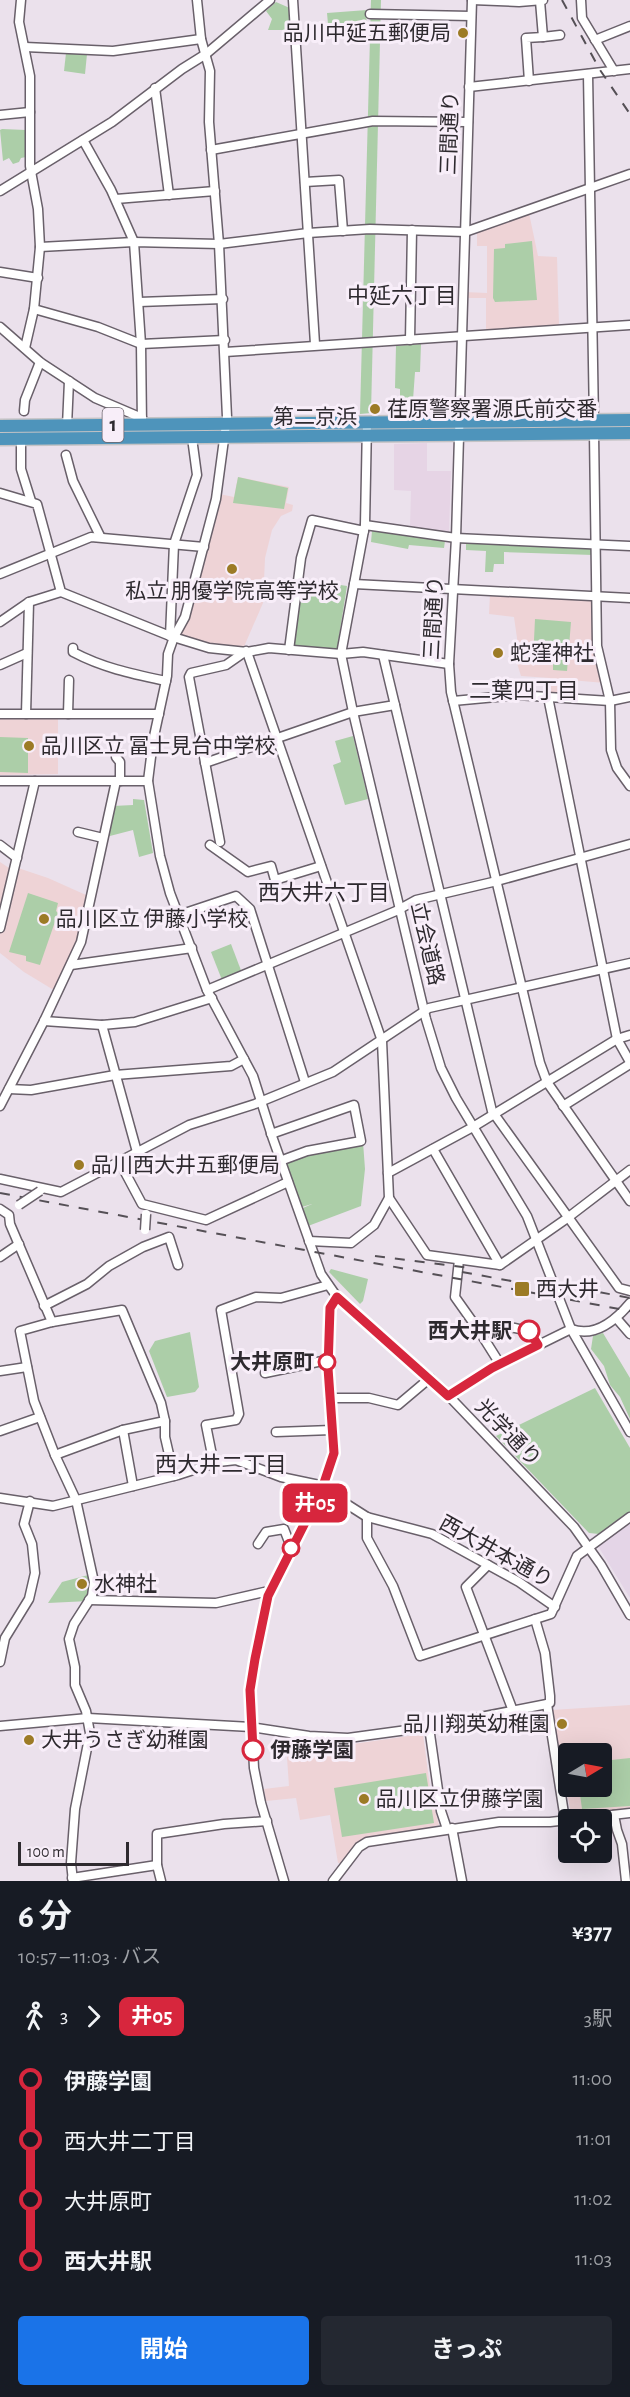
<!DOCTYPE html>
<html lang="ja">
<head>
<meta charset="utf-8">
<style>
	body { margin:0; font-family:"Alegreya Sans","Noto Sans JP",sans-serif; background:#242831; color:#f1f3f6; height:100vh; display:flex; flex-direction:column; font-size:22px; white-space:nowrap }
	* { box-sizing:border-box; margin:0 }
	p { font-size:20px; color:#9ea1a6 }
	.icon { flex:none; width:33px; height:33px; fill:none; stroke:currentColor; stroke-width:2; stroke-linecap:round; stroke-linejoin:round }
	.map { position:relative; height:1881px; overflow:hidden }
	.details { display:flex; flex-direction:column; background:#171b24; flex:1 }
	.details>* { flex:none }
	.badge { padding:0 12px; border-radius:9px; font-size:21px; line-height:39px }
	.needle { width:39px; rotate:80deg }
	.fabs { position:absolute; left:558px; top:1743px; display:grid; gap:12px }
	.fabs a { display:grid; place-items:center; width:54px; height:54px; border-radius:6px; background:#171b24; box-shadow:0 6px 24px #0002; font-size:30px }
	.scale { position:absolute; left:18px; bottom:15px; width:111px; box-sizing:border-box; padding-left:6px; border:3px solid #2e2a2f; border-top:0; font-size:16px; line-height:21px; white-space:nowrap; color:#2e2a2f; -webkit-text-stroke:4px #f8eef9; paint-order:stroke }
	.map>.badge { position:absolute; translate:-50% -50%; box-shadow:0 0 0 3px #fff }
	.legs { display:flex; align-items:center; gap:9px; height:66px; padding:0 18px; font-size:20px }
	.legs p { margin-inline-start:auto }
	.headline { display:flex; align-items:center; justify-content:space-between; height:102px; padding:0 18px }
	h1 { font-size:33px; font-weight:700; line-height:45px }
	.button { display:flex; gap:12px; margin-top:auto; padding:12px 18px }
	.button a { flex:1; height:69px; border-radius:6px; background:#1a73e8; color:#fff; font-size:24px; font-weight:700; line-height:69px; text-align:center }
	.button a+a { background:#242831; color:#f1f3f6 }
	ul { padding:0 18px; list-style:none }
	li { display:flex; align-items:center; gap:21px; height:60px; font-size:22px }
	li i { display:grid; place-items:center; width:9px; height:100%; margin:0 8px; background:currentColor }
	li i::after { content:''; width:15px; height:15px; margin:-8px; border:4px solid; border-radius:50%; background:#171b24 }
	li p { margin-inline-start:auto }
	li:first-child i { background:linear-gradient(#0000 50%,currentColor 0) }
	li:last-child i { background:linear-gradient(currentColor 50%,#0000 0) }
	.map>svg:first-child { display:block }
	.built { fill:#e4d5e7 }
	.industrial { fill:#e6d4e5 }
	.education { fill:#eed3d6; fill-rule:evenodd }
	.green { fill:#accea8 }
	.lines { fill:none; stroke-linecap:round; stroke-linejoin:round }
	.minor-casing { stroke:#69606a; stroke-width:11 }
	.highway-casing { stroke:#c4c3c5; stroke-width:15 }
	.minor { stroke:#fff; stroke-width:8 }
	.highway { stroke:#4e94bb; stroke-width:12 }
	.rail { stroke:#555056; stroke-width:2; stroke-dasharray:10 10; stroke-linecap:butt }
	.minor-bridge-casing { stroke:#69606a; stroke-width:11; stroke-linecap:butt }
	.minor-bridge { stroke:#fff; stroke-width:8 }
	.line-1-casing { stroke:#fff; stroke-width:14 }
	.line-1 { stroke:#d7263d; stroke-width:9 }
	.poi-dot { fill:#9c7b26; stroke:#f8eef9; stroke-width:2 }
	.stop-1-dot { fill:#fff; stroke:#d7263d; stroke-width:3 }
	.labels { text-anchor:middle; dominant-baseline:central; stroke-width:6; stroke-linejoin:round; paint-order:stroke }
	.shield { fill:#f8eef9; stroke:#6b656c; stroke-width:1.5 }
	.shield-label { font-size:20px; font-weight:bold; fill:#2e2a2f }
	.poi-label { font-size:21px; fill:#2e2a2f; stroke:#f8eef9; text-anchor:start }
	.street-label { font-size:21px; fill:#2e2a2f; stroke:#f8eef9 }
	.stop-label { font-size:21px; font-weight:bold; fill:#2e2a2f; stroke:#f8eef9; text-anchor:end }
	.neighbourhood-label { font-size:22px; fill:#2e2a2f; stroke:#f8eef9 }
</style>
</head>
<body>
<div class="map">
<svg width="630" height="1881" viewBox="0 0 630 1881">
	<rect width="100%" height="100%" fill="#ebe1ec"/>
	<!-- built -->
	<polygon class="built" points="630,1521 630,1598 598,1546"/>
	<!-- industrial -->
	<polygon class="industrial" points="427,443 427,471 451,471 449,532 410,527 411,491 394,490 394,444"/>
	<!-- education -->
	<g class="education">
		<polygon points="529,213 538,256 557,257 559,325 486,332 486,298 465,298 465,292 487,293 487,246 477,246 477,232"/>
		<polygon points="238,477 289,487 286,503 293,505 292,511 281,516 272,530 265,558 263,603 243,649 211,646 177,636 219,494 234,497"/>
		<polygon points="490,594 594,599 605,683 558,679 558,692 551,692 550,678 521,676 516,660 517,638 514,617 489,614"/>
		<polygon points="58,717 58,774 0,775 0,718"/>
		<polygon points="0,862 9,868 8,873 17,875 18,868 48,878 86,895 78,939 56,988 52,989 24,972 0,953 0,934 3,929 16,878 7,876 0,909"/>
		<path d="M630,1705V1810L571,1814L552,1710ZM568,1754H602V1786H568Z"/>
		<polygon points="423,1734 431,1795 439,1825 391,1837 368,1837 357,1844 341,1863 338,1863 330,1815 300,1820 296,1798 266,1801 264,1789 289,1786 287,1758 289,1740 353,1744"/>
	</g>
	<!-- green -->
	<g class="green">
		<polygon points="371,0 381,0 371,413 360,414"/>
		<polygon points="276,2 292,9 294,30 268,30 272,19 266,11"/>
		<polygon points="367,10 366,27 350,27 349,31 321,34 320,25 328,24 327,13"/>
		<polygon points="66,53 87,54 85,74 64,71"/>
		<polygon points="2,129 26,130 26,157 21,158 19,162 13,164 9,158 3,161 0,130"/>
		<polygon points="532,241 537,300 495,302 493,298 494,249 505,248 505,244"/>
		<polygon points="421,344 420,372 415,372 412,414 400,414 400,389 395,388 396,346"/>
		<polygon points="238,477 288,488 284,509 233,503"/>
		<polygon points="372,531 467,542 593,549 593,555 504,552 504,564 494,564 493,572 485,572 486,551 466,550 466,544 445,541 444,548 409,545 408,549 371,542"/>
		<polygon points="303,579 347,586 337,649 292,647"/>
		<polygon points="535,619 571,622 567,671 553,670 553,663 533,661"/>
		<polygon points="353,736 368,799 345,805 333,765 341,762 335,741"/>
		<polygon points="0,737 28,738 28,773 0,772"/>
		<polygon points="133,799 144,800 153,853 139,857 133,830 106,837 113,806 133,805"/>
		<polygon points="28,893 58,903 56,911 58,913 40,965 26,961 26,956 9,952"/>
		<polygon points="231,944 242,973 222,980 211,952"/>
		<polygon points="363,1142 365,1169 361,1206 308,1226 303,1208 312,1204 302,1207 286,1161 315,1151"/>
		<polygon points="331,1269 368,1279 363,1301 360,1304 329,1272"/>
		<polygon points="190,1332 199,1387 195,1392 167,1397 149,1351 155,1341"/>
		<polygon points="603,1333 630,1378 630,1419 620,1397 610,1385 604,1366 591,1349 593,1336"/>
		<polygon points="595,1388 630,1448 630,1513 599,1534 589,1533 496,1436"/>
		<polygon points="92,1574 89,1601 48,1603 62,1582"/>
		<polygon points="630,1758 630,1806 582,1809 579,1787 602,1786 602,1761"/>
		<polygon points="426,1773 434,1823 342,1837 334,1788"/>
	</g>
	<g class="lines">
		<!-- minor casing -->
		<g class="minor-casing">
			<g id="minor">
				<polyline points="21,0 19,22 30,76 30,166 38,209 40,247 34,309 25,348"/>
				<polyline points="197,0 201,39 210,71 209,122 219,244 227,417 216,499 185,617 174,637 168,654 167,676 153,741 148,781 160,856 170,893 207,990 253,1076 273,1139 321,1274 337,1297 443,1390 574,1527 601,1565 630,1615"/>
				<polyline points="293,0 315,344"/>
				<polyline points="472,0 456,538 449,664 451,692 540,1063 547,1082 630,1201"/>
				<polyline points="472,0 519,2 543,0"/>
				<polyline points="581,0 582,18 614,71"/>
				<polyline points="370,14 471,16"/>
				<polyline points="543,37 560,35"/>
				<polyline points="595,40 630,26"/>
				<polyline points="25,47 113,51 201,39"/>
				<polyline points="588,74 594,421"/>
				<polyline points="529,81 526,38 543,37 540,1"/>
				<polyline points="469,87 630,69"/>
				<polyline points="155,88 169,195"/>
				<polyline points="0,115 30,112"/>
				<polyline points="83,140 111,190 134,242 141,344 142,425"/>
				<polyline points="211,150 373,121 468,122"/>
				<polyline points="305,182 339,180 343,231"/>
				<polyline points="0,191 112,122 182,69 206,54 270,0"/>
				<polyline points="116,199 215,191"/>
				<polyline points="40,247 134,242 219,244 308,233 370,229 465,232 630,174"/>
				<polyline points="0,272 38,278"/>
				<polyline points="139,302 223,299"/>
				<polyline points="34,309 98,327 141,344 225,340"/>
				<polyline points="0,327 40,362 95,398 142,418"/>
				<polyline points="410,340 412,230"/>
				<polyline points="225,352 630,325"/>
				<polyline points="24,411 25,400 40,362"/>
				<polyline points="367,423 365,525 341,654 353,712 426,1019 441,1068 456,1098 527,1216 571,1329 630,1432"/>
				<polyline points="67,426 69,381"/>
				<polyline points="594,433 597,646 610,701 611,750 617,768 630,786"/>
				<polyline points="21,439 21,469 31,501"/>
				<polyline points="66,455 73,481 100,536"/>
				<polyline points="0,493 37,504 61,592 170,636 209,648 247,652 269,648 341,654 363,652 449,664"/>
				<polyline points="365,525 456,538 630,546"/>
				<polyline points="0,574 91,537 204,547"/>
				<polyline points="354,584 630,598"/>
				<polyline points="0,622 29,602 61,592"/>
				<polyline points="170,636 174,544 197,475 192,438"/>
				<path d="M73,648V652C103,668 133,674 166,681"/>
				<polyline points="289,650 301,558 312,520 364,531"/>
				<polyline points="247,652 382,1041 389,1198 374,1225 351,1243 309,1241"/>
				<polyline points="383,655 492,1111 619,1288 630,1291"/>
				<polyline points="0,665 27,653"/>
				<polyline points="548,697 617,1039 630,1062"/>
				<polyline points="453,701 517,695 610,701 630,697"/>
				<polyline points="0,714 159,714"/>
				<polyline points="26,714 29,602"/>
				<polyline points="68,714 69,680"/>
				<polyline points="116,743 116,757 120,762 120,781"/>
				<polyline points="205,763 353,712 395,705"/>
				<polyline points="0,781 148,781"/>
				<polyline points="78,832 103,838"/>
				<polyline points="220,842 189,677 191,673 226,665 246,651"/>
				<polyline points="0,845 17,858"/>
				<polyline points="210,845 248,872 271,866 275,880 321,866"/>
				<polyline points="179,915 236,896 250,909 305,1082"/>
				<polyline points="0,928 35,781"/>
				<polyline points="71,965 192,948"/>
				<polyline points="207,990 396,911 416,900 497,881 630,844"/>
				<polyline points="44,1021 102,1025 135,1022 212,998"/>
				<polyline points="102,1025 137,1152"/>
				<polyline points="9,1089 31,1090 115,1075 231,1066 244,1059"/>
				<polyline points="0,1106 44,1021 81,942 116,781"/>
				<polyline points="563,1106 630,1064"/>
				<polyline points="271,1134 354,1105 361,1141 307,1151 280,1161"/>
				<polyline points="433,1149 500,1265"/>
				<polyline points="119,1161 142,1204 206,1220 288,1182"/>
				<polyline points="388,1173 473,1127 617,1039 630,1035"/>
				<polyline points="0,1179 61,1192 189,1125 255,1104 333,1072 429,1008 630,963"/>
				<polyline points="389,1198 427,1255 500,1265 566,1219 630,1170"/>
				<polyline points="0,1209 9,1215 10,1224 52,1322"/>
				<polyline points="0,1257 19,1244"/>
				<polyline points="459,1260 455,1297 477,1328 486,1330"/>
				<polyline points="44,1306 87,1284 109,1266 143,1247 169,1237 178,1265"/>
				<polyline points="617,1319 630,1334"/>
				<path d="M500,1364L483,1337V1333C495,1322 514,1328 529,1331L538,1345"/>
				<polyline points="0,1371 27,1367"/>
				<polyline points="265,1373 327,1360"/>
				<path d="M449,1396L500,1364L571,1329C595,1338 615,1321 630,1303"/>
				<polyline points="329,1398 369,1398 398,1405 430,1378"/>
				<polyline points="123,1430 133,1486"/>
				<polyline points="0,1431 40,1417"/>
				<polyline points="276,1432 332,1430"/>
				<polyline points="55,1455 123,1430 165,1421"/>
				<polyline points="214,1465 206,1425 236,1420 239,1414 221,1310 256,1297 281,1298 328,1285"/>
				<polyline points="323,1489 367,1517 432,1534 519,1582 555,1607"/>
				<polyline points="0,1498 53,1506 178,1475 218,1462 236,1460 281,1477 324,1486"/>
				<polyline points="367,1517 367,1538 393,1586 420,1656 551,1614 577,1556 630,1517"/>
				<polyline points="258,1544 266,1532 284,1529 291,1547"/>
				<polyline points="488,1565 466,1587 513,1711"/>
				<polyline points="89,1600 216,1603 264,1592 269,1593"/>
				<polyline points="535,1619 545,1653 550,1696 550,1703 547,1704 565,1820"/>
				<polyline points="0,1662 5,1638 29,1599 35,1573 32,1544 24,1524 30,1501"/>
				<polyline points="0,1726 88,1718 251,1727 309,1736 348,1738 429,1727 547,1704"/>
				<polyline points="429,1727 441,1811 447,1829"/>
				<polyline points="614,1815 617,1830 622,1844 626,1881"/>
				<polyline points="452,1828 462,1881"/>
				<polyline points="72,1878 157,1865"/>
				<polyline points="73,1881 71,1863 75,1809 90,1733 86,1711 75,1685 75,1667 69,1639 74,1624 92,1596 94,1582 76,1500 55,1455 34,1401 20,1331 52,1322 122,1310 161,1403 165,1421 165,1437 174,1476"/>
				<polyline points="161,1881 157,1865 157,1834 224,1824 267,1821"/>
				<polyline points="284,1881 261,1803 254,1768 250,1691 255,1659 270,1590 323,1489 333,1456 327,1360 330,1308 337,1297"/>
				<polyline points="333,1881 359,1847 367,1842 499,1822 550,1822 630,1813"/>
			</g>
		</g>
		<!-- highway casing -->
		<g class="highway-casing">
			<g id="highway">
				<polyline points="0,426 630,420"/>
				<polyline points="0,439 630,433"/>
			</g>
		</g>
		<!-- minor -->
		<use href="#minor" class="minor"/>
		<!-- highway -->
		<use href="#highway" class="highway"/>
		<!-- rail -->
		<g class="rail">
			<polyline points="562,0 600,70 630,114"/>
			<polyline points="0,1193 630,1311"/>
			<polyline points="375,1256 470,1268"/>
			<polyline points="462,1272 550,1288"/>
			<polyline points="541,1281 630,1298"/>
		</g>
		<!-- minor-bridge casing -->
		<g class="minor-bridge-casing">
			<g id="minor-bridge">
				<polyline points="19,1205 40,1191"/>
				<polyline points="145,1230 146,1214"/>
			</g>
		</g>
		<!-- minor-bridge -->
		<use href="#minor-bridge" class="minor-bridge"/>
	</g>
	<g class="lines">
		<!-- line-1 casing -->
		<g class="line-1-casing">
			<polyline id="line-1" points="253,1750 250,1690 255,1659 268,1596 322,1489 334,1453 328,1368 330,1308 337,1297 448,1396 492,1368 538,1345 529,1331"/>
		</g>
		<!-- line-1 -->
		<use href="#line-1" class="line-1"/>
	</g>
	<!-- markers -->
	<g class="poi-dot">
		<circle cx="463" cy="33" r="6"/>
		<circle cx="375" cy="409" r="6"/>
		<circle cx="232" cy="569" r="6"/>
		<circle cx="498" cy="653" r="6"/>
		<circle cx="29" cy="746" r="6"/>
		<circle cx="44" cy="919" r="6"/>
		<circle cx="79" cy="1165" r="6"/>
		<rect x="514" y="1281" width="16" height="16" rx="3"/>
		<circle cx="82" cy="1584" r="6"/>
		<circle cx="562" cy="1724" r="6"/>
		<circle cx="29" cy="1740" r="6"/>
		<circle cx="364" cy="1799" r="6"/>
	</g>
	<g class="stop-1-dot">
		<circle cx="529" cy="1331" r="10"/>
		<circle cx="327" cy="1362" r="8"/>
		<circle cx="291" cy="1548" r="8"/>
		<circle cx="253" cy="1750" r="10"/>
	</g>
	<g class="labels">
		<!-- shield labels -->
		<rect class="shield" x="102.5" y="408" width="21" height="34" rx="4.5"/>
		<g class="shield-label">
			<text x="113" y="425">1</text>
		</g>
		<!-- poi labels -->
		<g class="poi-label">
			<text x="451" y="33" text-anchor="end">品川中延五郵便局</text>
			<text x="387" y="409">荏原警察署源氏前交番</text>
			<text x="232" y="591" text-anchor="middle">私立 朋優学院高等学校</text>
			<text x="510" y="653">蛇窪神社</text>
			<text x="41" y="746">品川区立 冨士見台中学校</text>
			<text x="56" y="919">品川区立 伊藤小学校</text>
			<text x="91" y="1165">品川西大井五郵便局</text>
			<text x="536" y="1289">西大井</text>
			<text x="94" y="1584">水神社</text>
			<text x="550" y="1724" text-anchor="end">品川翔英幼稚園</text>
			<text x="41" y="1740">大井うさぎ幼稚園</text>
			<text x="376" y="1799">品川区立伊藤学園</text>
		</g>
		<!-- street labels -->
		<g class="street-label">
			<text transform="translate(450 133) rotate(-88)">三間通り</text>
			<text x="315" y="417">第二京浜</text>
			<text transform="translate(434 618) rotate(-87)">三間通り</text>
			<text transform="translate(427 944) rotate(77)">立会道路</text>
			<text transform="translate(508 1433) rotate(46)">光学通り</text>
			<text transform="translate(496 1552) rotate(29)">西大井本通り</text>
		</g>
		<!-- stop labels -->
		<g class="stop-label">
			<text x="512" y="1331">西大井駅</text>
			<text x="314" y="1362">大井原町</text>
			<text x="270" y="1750" text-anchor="start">伊藤学園</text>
		</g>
		<!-- neighbourhood labels -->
		<g class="neighbourhood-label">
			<text x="402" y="296">中延六丁目</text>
			<text x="524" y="691">二葉四丁目</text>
			<text x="324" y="893">西大井六丁目</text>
			<text x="221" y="1465">西大井二丁目</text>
		</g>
	</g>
</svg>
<div class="fabs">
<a><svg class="needle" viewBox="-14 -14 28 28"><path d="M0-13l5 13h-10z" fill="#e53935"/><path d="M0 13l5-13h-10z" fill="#9ea1a6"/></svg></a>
<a><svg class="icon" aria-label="locate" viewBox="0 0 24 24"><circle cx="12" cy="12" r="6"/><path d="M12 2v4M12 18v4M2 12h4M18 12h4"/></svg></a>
</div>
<div class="scale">100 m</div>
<b class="badge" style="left:315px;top:1503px;background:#d7263d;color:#fff">井05</b>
</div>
<section class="details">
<div class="headline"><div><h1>6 分</h1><p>10:57 – 11:03 · バス</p></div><b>¥377</b></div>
<div class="legs"><svg class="icon" aria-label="walk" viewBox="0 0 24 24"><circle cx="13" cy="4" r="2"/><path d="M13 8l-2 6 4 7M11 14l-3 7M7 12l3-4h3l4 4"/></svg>3<svg class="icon" aria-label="forward" viewBox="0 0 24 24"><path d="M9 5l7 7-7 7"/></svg><b class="badge" style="background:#d7263d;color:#fff">井05</b><p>3駅</p></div>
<ul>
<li><i style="color:#d7263d"></i><b>伊藤学園</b><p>11:00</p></li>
<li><i style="color:#d7263d"></i><span>西大井二丁目</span><p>11:01</p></li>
<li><i style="color:#d7263d"></i><span>大井原町</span><p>11:02</p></li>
<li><i style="color:#d7263d"></i><b>西大井駅</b><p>11:03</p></li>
</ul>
<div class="button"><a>開始</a><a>きっぷ</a></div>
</section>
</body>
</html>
